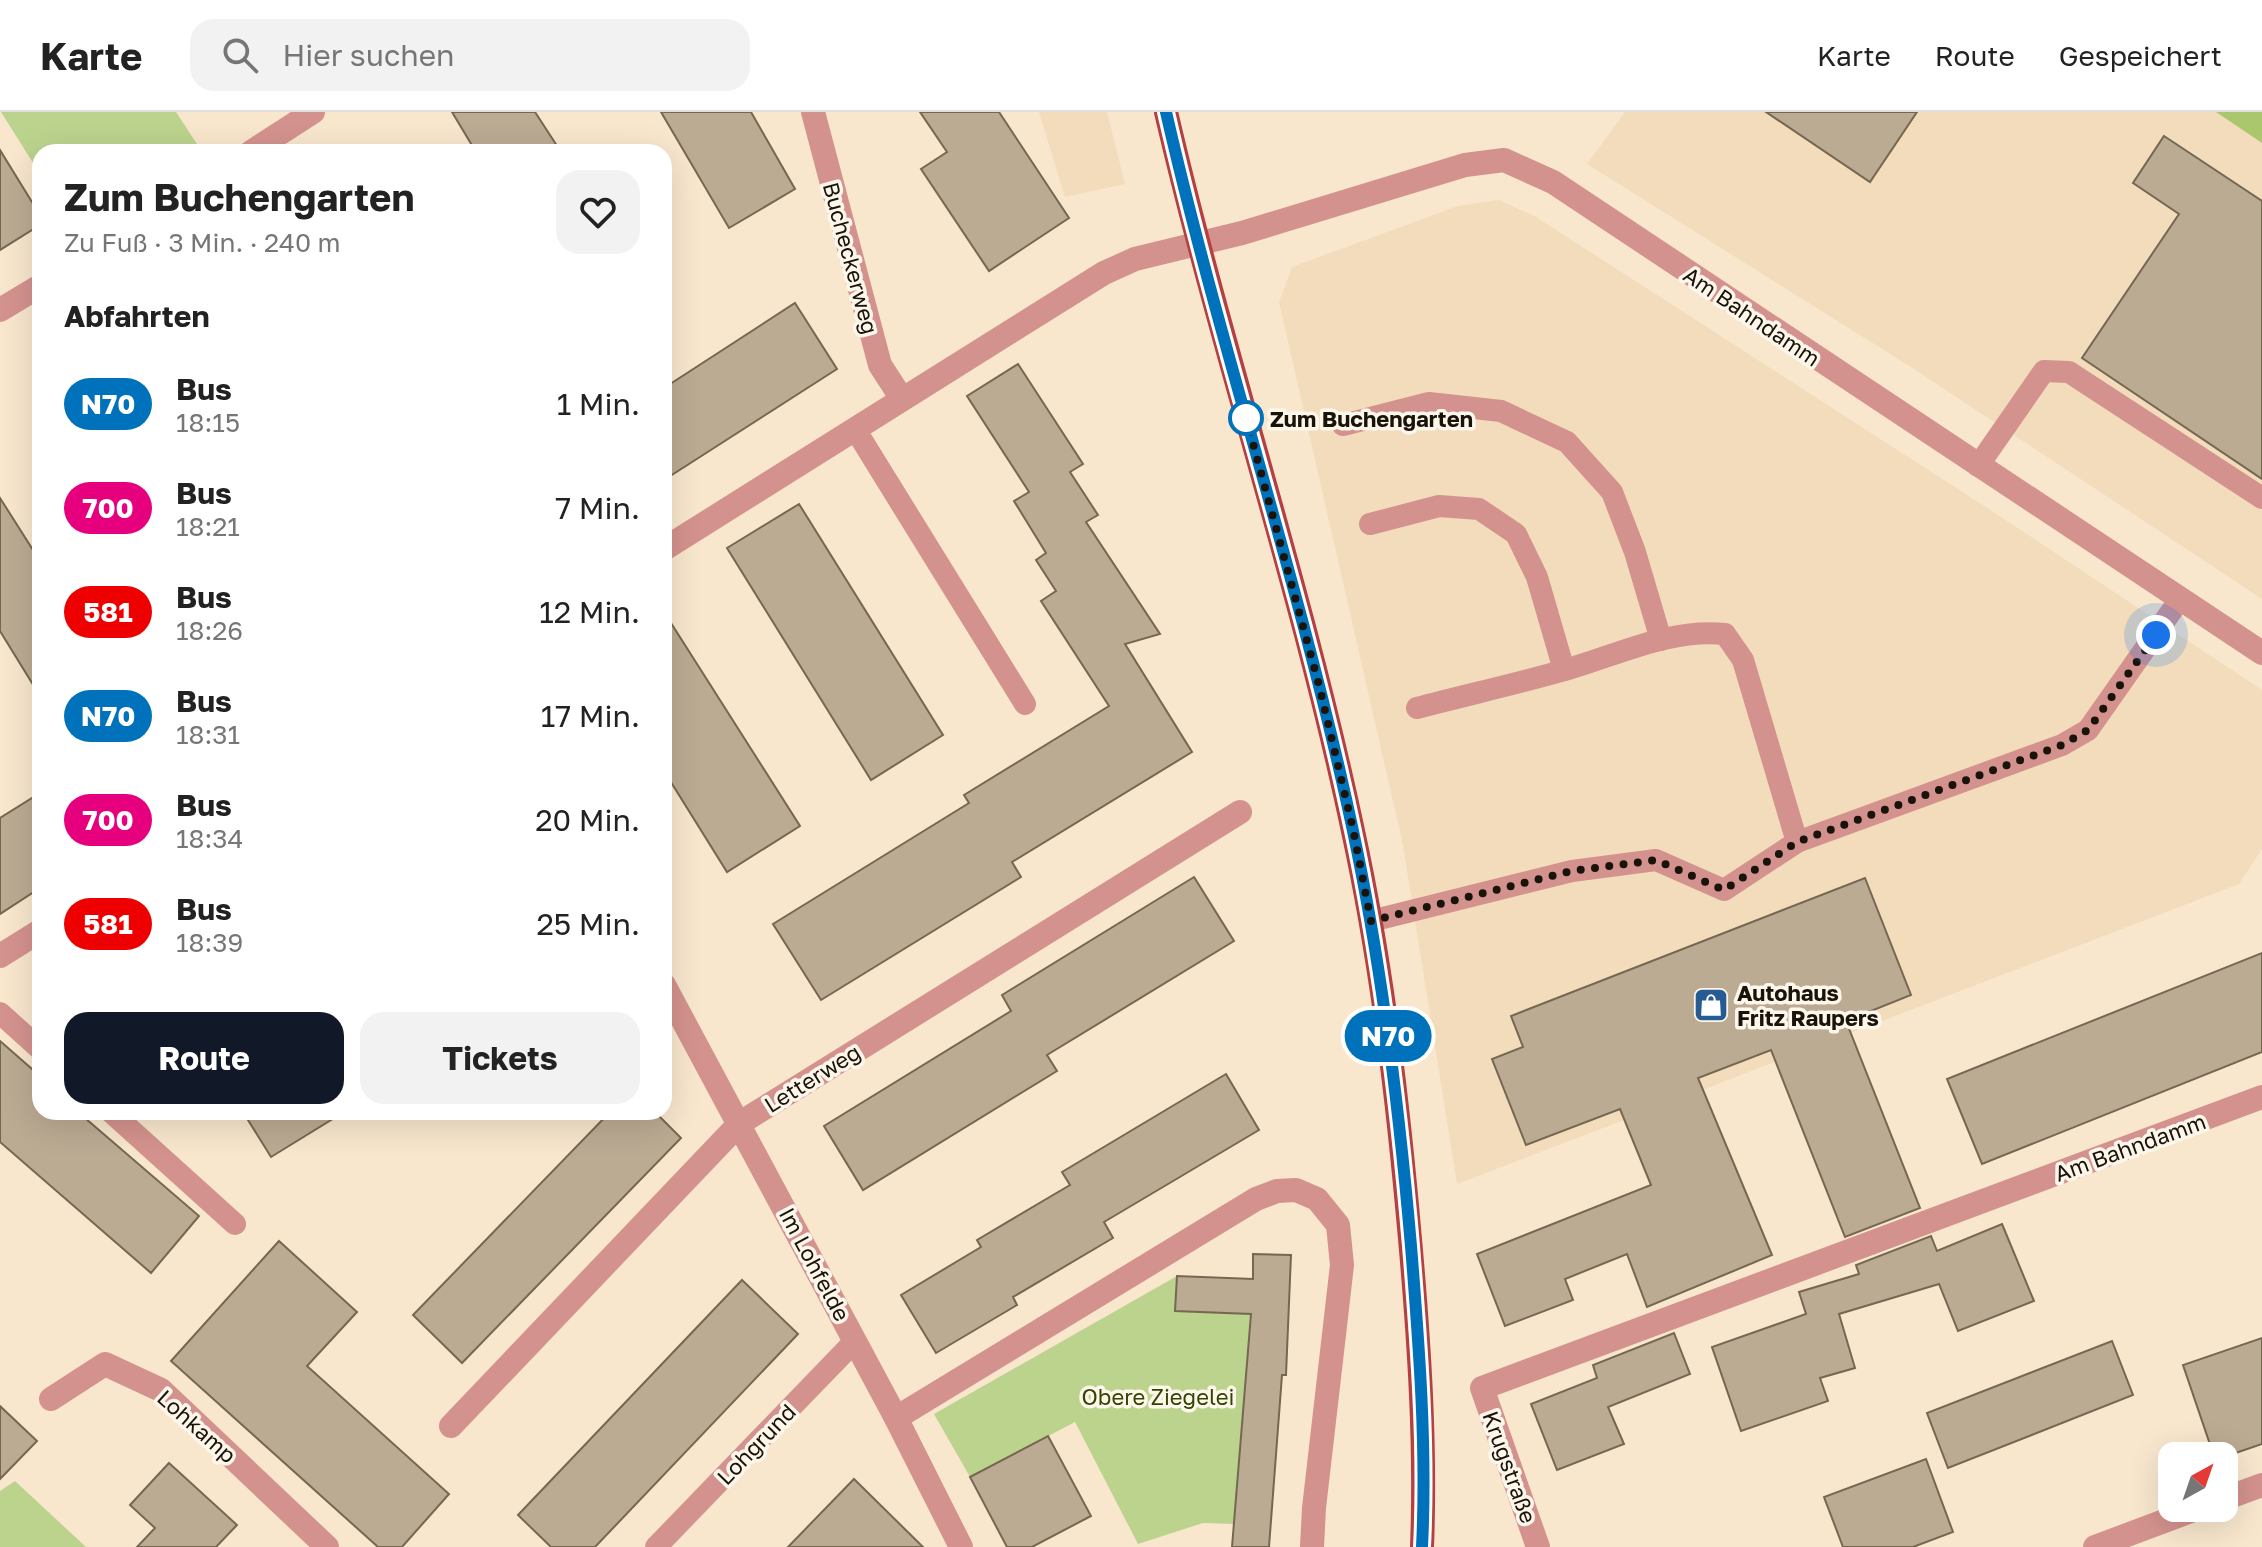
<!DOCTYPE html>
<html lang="de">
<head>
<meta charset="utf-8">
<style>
	body { margin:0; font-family:"Golos Text",sans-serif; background:#f2f2f2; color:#222; height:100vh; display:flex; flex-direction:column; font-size:30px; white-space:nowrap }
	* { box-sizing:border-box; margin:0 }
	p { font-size:26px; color:#767676 }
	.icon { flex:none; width:44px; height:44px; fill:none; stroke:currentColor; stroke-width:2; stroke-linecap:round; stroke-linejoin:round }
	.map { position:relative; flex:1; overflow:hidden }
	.panel { position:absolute; left:32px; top:32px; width:640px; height:976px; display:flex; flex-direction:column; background:#fff; border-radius:24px; box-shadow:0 8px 32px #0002 }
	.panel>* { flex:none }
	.badge { padding:0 16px; border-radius:26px; font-size:28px; line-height:52px }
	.needle { width:52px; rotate:40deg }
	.controls { position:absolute; left:2158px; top:1330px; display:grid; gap:16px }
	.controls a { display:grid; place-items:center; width:80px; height:80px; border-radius:16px; background:#fff; box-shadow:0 8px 32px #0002; font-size:40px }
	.you { position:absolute; width:40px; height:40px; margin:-20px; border:6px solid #fff; border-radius:50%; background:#1a73e8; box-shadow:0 0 0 12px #1a73e833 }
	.map>.badge { position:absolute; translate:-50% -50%; box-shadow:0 0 0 4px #fff }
	h2 { padding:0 32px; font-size:30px; line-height:72px }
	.round { display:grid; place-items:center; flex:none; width:84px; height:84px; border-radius:24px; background:#f2f2f2 }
	.overview { display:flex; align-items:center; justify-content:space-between; height:136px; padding:0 32px }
	h1 { font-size:38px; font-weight:700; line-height:60px }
	.cta { display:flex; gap:16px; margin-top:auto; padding:16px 32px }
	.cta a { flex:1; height:92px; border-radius:24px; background:#111827; color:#fff; font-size:32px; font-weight:700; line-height:92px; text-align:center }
	.cta a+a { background:#f2f2f2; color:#222 }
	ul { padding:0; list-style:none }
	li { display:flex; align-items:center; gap:24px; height:104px; padding:0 32px }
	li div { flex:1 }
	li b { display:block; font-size:30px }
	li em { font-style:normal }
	li .badge { min-width:88px; font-weight:700; text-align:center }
	header { display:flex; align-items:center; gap:48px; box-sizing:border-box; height:112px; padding:0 40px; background:#fff; border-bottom:2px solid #e0e0e0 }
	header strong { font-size:38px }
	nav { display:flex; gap:44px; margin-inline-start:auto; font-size:28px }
	.search { width:560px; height:72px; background:#f2f2f2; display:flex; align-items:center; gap:20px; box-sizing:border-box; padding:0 28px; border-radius:24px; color:#767676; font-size:30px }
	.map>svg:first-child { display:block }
	.built { fill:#f2dcbc }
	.green { fill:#bcd38e }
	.forest { fill:#abc76e }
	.building { fill:#bcab93; stroke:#766751; stroke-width:2 }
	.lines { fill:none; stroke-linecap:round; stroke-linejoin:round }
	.service { stroke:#d4928e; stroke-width:22 }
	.minor { stroke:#d4928e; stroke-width:24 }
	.primary { stroke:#b64041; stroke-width:24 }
	.line-casing { stroke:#fff; stroke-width:18 }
	.line { stroke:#0072bc; stroke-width:12 }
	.walk { stroke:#19130a; stroke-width:8; stroke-dasharray:0 14.4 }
	.stop-dot { fill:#fff; stroke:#0072bc; stroke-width:4 }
	.labels { text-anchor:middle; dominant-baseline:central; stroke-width:7; stroke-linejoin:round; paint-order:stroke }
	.street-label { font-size:22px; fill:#19130a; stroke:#fdf6eb }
	.stop-label { font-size:22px; font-weight:bold; fill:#19130a; stroke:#fdf6eb; text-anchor:start }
	.poi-label { font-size:22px; font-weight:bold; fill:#19130a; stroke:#fdf6eb; text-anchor:start }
	.park-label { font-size:22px; fill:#334300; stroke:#fdf6eb }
</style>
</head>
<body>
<header>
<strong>Karte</strong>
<div class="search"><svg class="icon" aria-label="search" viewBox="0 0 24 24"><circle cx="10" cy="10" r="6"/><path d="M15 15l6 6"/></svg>Hier suchen</div>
<nav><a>Karte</a><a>Route</a><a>Gespeichert</a></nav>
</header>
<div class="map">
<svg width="2262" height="1435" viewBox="0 0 2262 1435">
	<rect width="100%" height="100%" fill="#f8e7cd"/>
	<!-- built -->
	<g class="built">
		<polygon points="1039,0 1107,0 1125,72 1065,85"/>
		<polygon points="1625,0 2216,0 2262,31 2262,487 1911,255 1587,52"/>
		<polygon points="1499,88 1536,105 1995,401 2262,578 2262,737 2239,772 1457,1072 1403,733 1279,190 1292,155 1458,94"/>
	</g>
	<!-- green -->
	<g class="green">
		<polygon points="1,0 176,0 197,32 184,40 40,40 40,62"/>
		<polygon points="1177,1164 1176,1199 1251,1202 1234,1412 1203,1411 1138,1432 1075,1310 970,1365 934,1302"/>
		<polygon points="15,1369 86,1435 0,1435 0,1379"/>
	</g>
	<!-- forest -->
	<polygon class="forest" points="2216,0 2262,0 2262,31"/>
	<!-- building -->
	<g class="building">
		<polygon points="452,0 535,0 561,40 476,40"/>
		<polygon points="661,0 751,0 795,77 729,116"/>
		<polygon points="920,0 999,0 1069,106 989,159 921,57 947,40"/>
		<polygon points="1766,0 1917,0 1870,70"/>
		<polygon points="2164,24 2262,89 2262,367 2082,246 2179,102 2133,71"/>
		<polygon points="0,38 40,103 40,113 0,138"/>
		<polygon points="795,191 837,257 664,368 664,276"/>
		<polygon points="1018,252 1083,352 1070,360 1098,403 1086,410 1160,522 1125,532 1192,640 1012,750 1021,765 821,888 773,812 969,691 964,683 1109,594 1041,489 1056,479 1036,448 1046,441 1014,389 1029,380 967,284"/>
		<polygon points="0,386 40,449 40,584 0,519"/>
		<polygon points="799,392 943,623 871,668 727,436"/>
		<polygon points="664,500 800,714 727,760 664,659"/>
		<polygon points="40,681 40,776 0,802 0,706"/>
		<polygon points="1194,765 1234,829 1047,943 1057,959 863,1078 824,1014 1011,899 1002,883"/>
		<polygon points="1865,766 1911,883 1846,909 1920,1096 1845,1125 1771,938 1698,966 1772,1143 1647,1195 1627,1142 1565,1167 1573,1188 1505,1214 1477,1142 1651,1073 1620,997 1526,1033 1492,947 1523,935 1511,904"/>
		<polygon points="2262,841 2262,940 1982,1052 1947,967"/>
		<polygon points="0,929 40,964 40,1000 78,1000 199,1104 151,1161 0,1030"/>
		<polygon points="1226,962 1259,1018 1104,1110 1113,1126 1013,1185 1017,1193 936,1241 901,1183 981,1135 977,1128 1070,1073 1062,1060"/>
		<polygon points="243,1000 344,1000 271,1045"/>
		<polygon points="610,1000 655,1000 681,1026 462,1251 413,1203"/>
		<polygon points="2002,1112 2034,1189 1958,1219 1939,1172 1839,1202 1855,1256 1820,1266 1828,1289 1741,1319 1712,1235 1806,1202 1799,1180 1859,1162 1856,1153 1931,1124 1937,1139"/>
		<polygon points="279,1129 357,1200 307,1254 449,1382 402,1435 378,1435 171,1249"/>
		<polygon points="1253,1142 1291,1143 1286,1263 1282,1263 1269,1435 1232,1435 1251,1202 1175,1199 1177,1164 1253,1167"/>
		<polygon points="742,1168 798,1222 595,1435 551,1435 518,1403"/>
		<polygon points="1674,1221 1690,1262 1608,1295 1624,1332 1557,1358 1531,1292 1597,1266 1593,1253"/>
		<polygon points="2262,1226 2262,1332 2224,1345 2214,1344 2183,1253"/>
		<polygon points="2112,1229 2133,1283 1948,1356 1927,1301"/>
		<polygon points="0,1294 37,1329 0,1367"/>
		<polygon points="1048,1324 1091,1404 1032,1435 1007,1435 970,1365"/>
		<polygon points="1926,1347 1953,1420 1913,1435 1843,1435 1824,1385"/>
		<polygon points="169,1351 237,1413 216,1435 137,1435 155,1416 130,1393"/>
		<polygon points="854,1367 923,1435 788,1435"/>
	</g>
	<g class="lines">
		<!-- service -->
		<g class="service">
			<polyline points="1343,313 1429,291 1501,299 1567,330 1612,380 1635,440 1661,528"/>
			<polyline points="855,317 1025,592"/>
			<polyline points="1978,354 2044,259 2069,260 2262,386"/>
			<polyline points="1370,412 1439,394 1479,397 1516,422 1537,465 1564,558"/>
			<path d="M1417,596C1466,583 1516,572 1565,558C1617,543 1671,516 1725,522L1743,548L1797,730"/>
			<polyline points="1371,809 1572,759 1656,748 1724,778 1797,730 2062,633 2088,618 2180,487"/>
			<polyline points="0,901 40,937"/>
			<polyline points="111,1000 235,1112"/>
			<polyline points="656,1435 855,1229"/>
		</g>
		<!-- minor -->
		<g class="minor">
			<polyline points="813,0 880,253 902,287"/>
			<polyline points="251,40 313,0"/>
			<polyline points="0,198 40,174"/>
			<polyline points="664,437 1104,161 1135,147 1242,121 1465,53 1504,48 1553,70 2262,541"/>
			<polyline points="0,844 40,819"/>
			<polyline points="664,873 896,1306 961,1435"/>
			<polyline points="51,1287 105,1252 161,1278 327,1435"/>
			<polyline points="896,1306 1256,1087 1277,1079 1296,1078 1317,1087 1338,1113 1342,1153 1314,1396 1312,1435"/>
			<polyline points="451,1314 740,1011 1240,700"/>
			<polyline points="2224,1387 2262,1373"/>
			<polyline points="1538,1435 1482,1276 2262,985"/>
			<polyline points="2095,1435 2199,1396"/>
		</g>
		<!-- primary -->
		<path class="primary" d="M1166,0C1222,241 1302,477 1353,719C1382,853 1398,990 1410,1127C1419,1229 1426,1332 1422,1435"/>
	</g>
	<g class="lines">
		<!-- line casing -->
		<g class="line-casing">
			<path id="line" d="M1166,0C1221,241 1302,477 1353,719C1382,855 1399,995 1411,1134C1419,1233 1427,1335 1422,1435"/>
		</g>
		<!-- line -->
		<use href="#line" class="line"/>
		<!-- walk -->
		<polyline class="walk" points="1246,306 1319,573 1353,717 1371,809 1572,759 1656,748 1724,778 1797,730 2062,633 2088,618 2156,523"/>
	</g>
	<!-- icons -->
	<defs>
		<g id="shop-square" transform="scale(1.8)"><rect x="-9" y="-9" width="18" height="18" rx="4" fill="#265b93" stroke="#fdf6eb"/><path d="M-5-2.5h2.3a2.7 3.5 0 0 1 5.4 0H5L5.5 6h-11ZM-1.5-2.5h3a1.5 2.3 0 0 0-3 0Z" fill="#fff"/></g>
	</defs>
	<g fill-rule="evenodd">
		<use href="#shop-square" x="1711" y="893"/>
	</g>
	<!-- markers -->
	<circle class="stop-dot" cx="1246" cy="306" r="16"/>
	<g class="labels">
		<!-- street labels -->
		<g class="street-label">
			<text transform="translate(851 146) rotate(75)">Bucheckerweg</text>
			<text transform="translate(1752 204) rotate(34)">Am Bahndamm</text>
			<text transform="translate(812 966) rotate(-32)">Letterweg</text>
			<text transform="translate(2130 1035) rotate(-20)">Am Bahndamm</text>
			<text transform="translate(815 1152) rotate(62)">Im Lohfelde</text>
			<text transform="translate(197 1314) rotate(42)">Lohkamp</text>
			<text transform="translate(756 1332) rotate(-46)">Lohgrund</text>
			<text transform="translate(1510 1355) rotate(70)">Krugstraße</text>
		</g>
		<!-- stop labels -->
		<g class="stop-label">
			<text x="1270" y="306">Zum Buchengarten</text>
		</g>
		<!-- poi labels -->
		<g class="poi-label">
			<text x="1737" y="880">Autohaus<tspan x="1737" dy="25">Fritz Raupers</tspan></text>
		</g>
		<!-- park labels -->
		<g class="park-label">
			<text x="1158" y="1284">Obere Ziegelei</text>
		</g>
	</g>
</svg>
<div class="controls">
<a><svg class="needle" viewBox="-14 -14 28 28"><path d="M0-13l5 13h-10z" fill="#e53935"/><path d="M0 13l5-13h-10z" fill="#767676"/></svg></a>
</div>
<div class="you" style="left:2156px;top:523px"></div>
<b class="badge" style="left:1388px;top:924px;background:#0072bc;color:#fff">N70</b>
<section class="panel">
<div class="overview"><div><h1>Zum Buchengarten</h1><p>Zu Fuß · 3 Min. · 240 m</p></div><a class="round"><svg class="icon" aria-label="heart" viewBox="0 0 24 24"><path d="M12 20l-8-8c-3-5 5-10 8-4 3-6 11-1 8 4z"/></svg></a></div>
<h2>Abfahrten</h2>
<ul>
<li><span class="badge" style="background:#0072bc;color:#fff">N70</span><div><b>Bus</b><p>18:15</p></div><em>1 Min.</em></li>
<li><span class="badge" style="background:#e6007e;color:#fff">700</span><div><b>Bus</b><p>18:21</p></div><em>7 Min.</em></li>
<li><span class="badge" style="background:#e00;color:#fff">581</span><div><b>Bus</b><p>18:26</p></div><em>12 Min.</em></li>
<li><span class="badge" style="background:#0072bc;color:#fff">N70</span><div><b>Bus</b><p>18:31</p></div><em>17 Min.</em></li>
<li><span class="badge" style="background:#e6007e;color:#fff">700</span><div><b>Bus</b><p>18:34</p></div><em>20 Min.</em></li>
<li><span class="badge" style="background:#e00;color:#fff">581</span><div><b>Bus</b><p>18:39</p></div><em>25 Min.</em></li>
</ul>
<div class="cta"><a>Route</a><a>Tickets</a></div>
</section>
</div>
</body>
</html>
